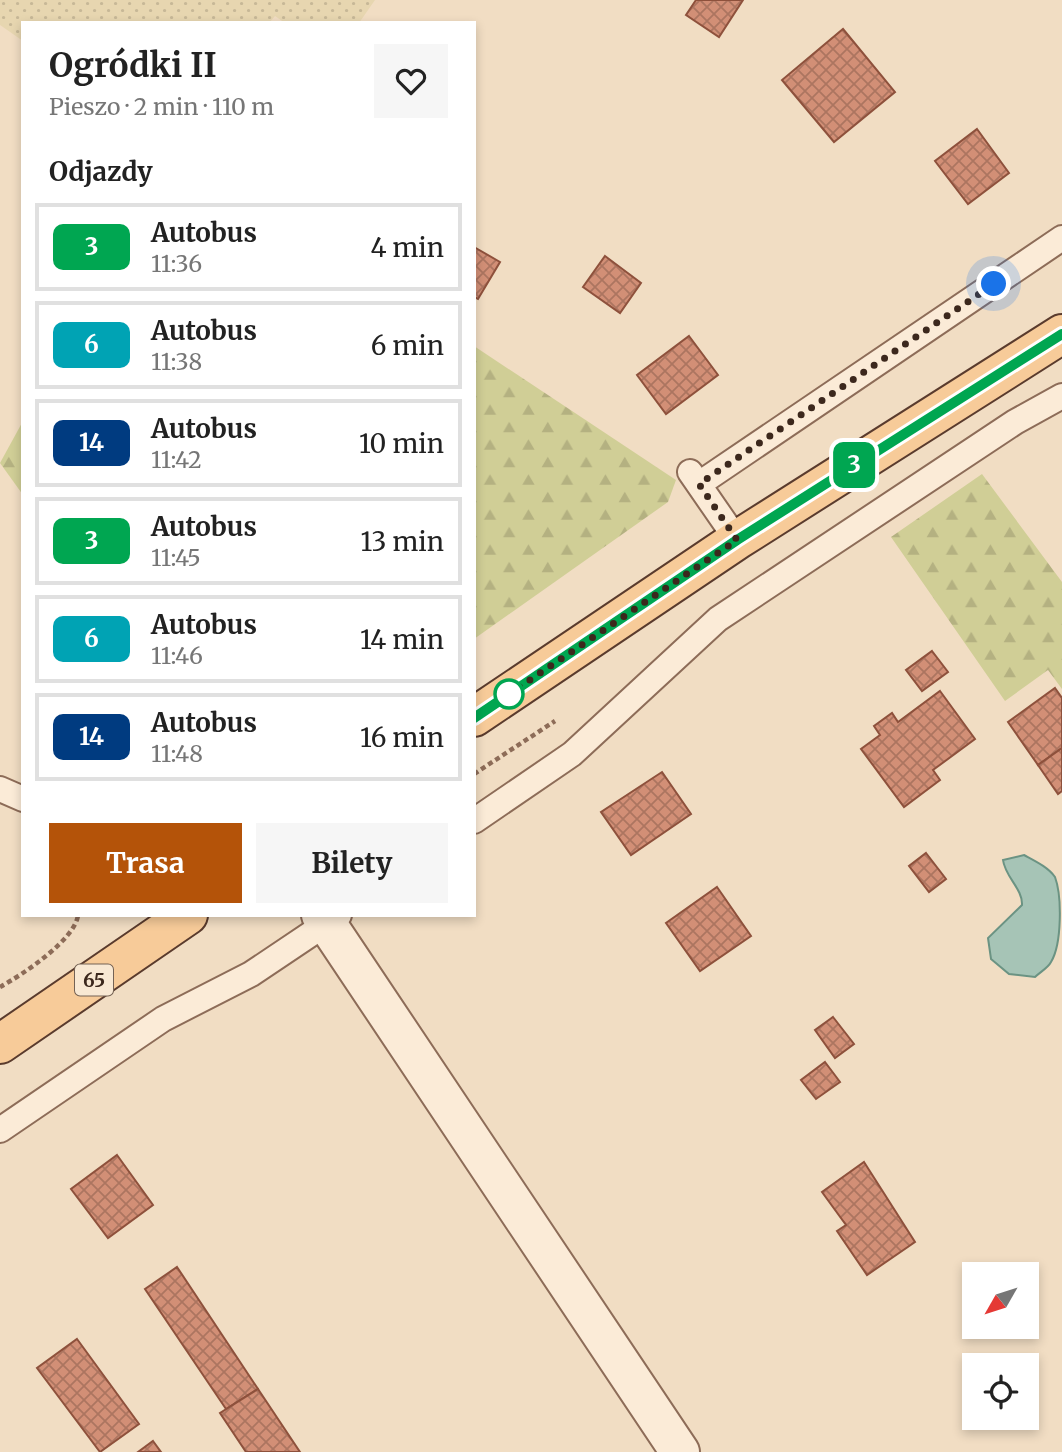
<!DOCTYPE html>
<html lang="pl">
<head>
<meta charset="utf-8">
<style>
	body { margin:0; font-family:Merriweather,serif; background:#f6f6f6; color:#222; height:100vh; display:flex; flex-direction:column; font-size:26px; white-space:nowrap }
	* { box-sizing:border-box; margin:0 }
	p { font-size:23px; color:#767676 }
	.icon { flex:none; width:38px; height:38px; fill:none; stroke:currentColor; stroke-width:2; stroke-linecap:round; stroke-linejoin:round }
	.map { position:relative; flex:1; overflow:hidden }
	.sheet { position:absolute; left:21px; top:21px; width:455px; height:896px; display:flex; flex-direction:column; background:#fff; border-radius:0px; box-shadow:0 4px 10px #0003 }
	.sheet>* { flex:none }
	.badge { padding:0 14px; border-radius:10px; font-size:24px; line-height:46px }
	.needle { width:46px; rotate:231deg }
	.buttons { position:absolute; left:962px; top:1262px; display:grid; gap:14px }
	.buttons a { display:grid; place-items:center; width:77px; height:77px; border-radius:0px; background:#fff; box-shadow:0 4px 10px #0003; font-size:35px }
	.you { position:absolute; width:35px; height:35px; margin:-18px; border:5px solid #fff; border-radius:50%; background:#1a73e8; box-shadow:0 0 0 10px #1a73e833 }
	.map>.badge { position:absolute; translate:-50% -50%; box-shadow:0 0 0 4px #fff }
	h2 { padding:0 28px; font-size:26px; line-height:63px }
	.round { display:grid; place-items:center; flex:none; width:74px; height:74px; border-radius:0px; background:#f6f6f6 }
	.overview { display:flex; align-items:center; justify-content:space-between; height:119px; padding:0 28px }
	h1 { font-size:33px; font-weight:700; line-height:52px }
	.button { display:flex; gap:14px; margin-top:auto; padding:14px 28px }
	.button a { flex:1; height:80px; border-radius:0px; background:#b45309; color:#fff; font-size:28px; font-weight:700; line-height:80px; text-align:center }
	.button a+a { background:#f6f6f6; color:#222 }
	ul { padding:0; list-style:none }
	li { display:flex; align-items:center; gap:21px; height:88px; margin:0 14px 10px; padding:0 14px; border:4px solid #e0e0e0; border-radius:0px }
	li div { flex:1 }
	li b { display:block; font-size:26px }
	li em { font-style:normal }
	li .badge { min-width:77px; font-weight:700; text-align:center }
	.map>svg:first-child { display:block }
	.farmland { fill:url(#farmland-dots) }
	.forest { fill:url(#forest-firs) }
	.water { fill:#a6c4b6; stroke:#6b9383; stroke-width:2 }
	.building { fill:url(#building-cross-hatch); stroke:#8e513c; stroke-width:2 }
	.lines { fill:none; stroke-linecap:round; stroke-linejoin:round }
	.lane-casing { stroke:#8d6c58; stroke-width:28 }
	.street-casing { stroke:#8d6c58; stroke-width:42 }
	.primary-casing { stroke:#5a3b2d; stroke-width:42 }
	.path { stroke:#8d6c58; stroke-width:4.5; stroke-dasharray:5 3.5; stroke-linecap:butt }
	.lane { stroke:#fbebd7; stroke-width:24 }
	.street { stroke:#fbebd7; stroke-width:38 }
	.primary { stroke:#f7cb99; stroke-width:38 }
	.line-casing { stroke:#fff; stroke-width:16 }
	.line { stroke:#00a651; stroke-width:10 }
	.walk { stroke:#3c281d; stroke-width:7; stroke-dasharray:0 12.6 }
	.stop-dot { fill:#fff; stroke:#00a651; stroke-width:3.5 }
	.labels { text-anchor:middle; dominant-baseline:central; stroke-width:6; stroke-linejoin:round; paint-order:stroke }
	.shield { fill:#f8e8d3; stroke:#746254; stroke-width:2 }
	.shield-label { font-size:19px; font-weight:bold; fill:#3c281d }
</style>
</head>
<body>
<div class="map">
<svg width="1062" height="1452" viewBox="0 0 1062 1452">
	<defs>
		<pattern id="farmland-dots" width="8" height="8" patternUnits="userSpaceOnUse" patternTransform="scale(1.75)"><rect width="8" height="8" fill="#e7d6b0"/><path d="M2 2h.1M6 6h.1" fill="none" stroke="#c7b897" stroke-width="1.8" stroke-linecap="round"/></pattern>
		<pattern id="forest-firs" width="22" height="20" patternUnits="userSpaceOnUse" patternTransform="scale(1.75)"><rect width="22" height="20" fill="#d0ce96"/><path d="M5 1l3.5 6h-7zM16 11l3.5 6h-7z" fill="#b4b181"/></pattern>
		<pattern id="building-cross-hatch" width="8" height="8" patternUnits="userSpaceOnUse" patternTransform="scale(1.75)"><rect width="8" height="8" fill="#d28f76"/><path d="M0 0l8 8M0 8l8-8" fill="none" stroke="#ac7560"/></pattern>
	</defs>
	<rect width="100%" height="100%" fill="#f1ddc3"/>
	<!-- farmland -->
	<polygon class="farmland" points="0,0 375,0 359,23 285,23 275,16 269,23 23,23 23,41 0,25"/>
	<!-- forest -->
	<g class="forest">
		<polygon points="474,346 676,480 668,502 474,639"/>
		<polygon points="23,421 23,495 0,463"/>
		<polygon points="982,474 1062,582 1062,689 1048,670 1005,701 891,537"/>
	</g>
	<!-- water -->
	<path class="water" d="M1024,855C1035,861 1048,867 1055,877C1062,896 1062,944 1051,962C1048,968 1040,972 1035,977L1009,974L991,959L988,938L1022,905C1023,889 1005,877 1003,860Z"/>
	<!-- building -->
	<g class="building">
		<polygon points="696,0 743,0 719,37 686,15"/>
		<polygon points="843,29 895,92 834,142 782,80"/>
		<polygon points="977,129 1009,173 968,204 935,161"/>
		<polygon points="474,247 500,262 478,299 474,297"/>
		<polygon points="605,256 641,283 620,313 583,287"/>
		<polygon points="689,336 718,375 666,414 637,375"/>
		<polygon points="932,651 948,672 922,691 906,670"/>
		<polygon points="1055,688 1062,698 1062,748 1038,765 1008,722"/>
		<polygon points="940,691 975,739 933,770 940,780 904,807 861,749 880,735 874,726 892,713 898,722"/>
		<polygon points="1062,748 1062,791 1058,794 1038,765"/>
		<polygon points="662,772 691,814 631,855 601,812"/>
		<polygon points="926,853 946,879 929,892 909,866"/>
		<polygon points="717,887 751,936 700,971 666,923"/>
		<polygon points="833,1017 854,1044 835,1058 815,1030"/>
		<polygon points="825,1062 840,1082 816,1099 801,1080"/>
		<polygon points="117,1155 153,1205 108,1238 71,1189"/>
		<polygon points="864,1162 915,1242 867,1275 837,1231 846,1225 822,1192"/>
		<polygon points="177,1267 258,1389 226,1409 145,1289"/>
		<polygon points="77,1339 139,1424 100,1452 37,1368"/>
		<polygon points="258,1389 300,1452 246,1452 220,1413"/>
		<polygon points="153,1441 161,1452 138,1452"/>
	</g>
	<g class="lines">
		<!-- lane casing -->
		<g class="lane-casing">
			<g id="lane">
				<polyline points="690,472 737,540"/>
				<polyline points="699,484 1062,238"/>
				<polyline points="0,789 23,799"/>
				<polyline points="474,821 572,754 718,619 1015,422 1062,396"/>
				<polyline points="0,1130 163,1019 251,974 339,915"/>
			</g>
		</g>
		<!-- street casing -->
		<g class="street-casing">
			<polyline id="street" points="321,915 680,1452"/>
		</g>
		<!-- primary casing -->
		<g class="primary-casing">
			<g id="primary">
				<polyline points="474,717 737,540 1062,334"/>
				<polyline points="0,1044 188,915"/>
			</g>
		</g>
		<!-- path -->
		<g class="path">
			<polyline points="474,774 555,721"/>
			<path d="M0,987C22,975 75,940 78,915"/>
		</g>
		<!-- lane -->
		<use href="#lane" class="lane"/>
		<!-- street -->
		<use href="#street" class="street"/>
		<!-- primary -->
		<use href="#primary" class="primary"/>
	</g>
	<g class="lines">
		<!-- line casing -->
		<g class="line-casing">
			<polyline id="line" points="474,718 737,540 1062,334"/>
		</g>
		<!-- line -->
		<use href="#line" class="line"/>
		<!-- walk -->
		<polyline class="walk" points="509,694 737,540 699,484 994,284"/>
	</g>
	<!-- markers -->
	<circle class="stop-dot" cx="509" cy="694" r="14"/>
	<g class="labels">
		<!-- shield labels -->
		<rect class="shield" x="75" y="964.5" width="38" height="31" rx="5"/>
		<g class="shield-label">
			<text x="94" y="980">65</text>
		</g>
	</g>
</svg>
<div class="buttons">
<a><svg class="needle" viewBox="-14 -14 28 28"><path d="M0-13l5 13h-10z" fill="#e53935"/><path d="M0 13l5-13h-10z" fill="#767676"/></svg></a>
<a><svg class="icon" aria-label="locate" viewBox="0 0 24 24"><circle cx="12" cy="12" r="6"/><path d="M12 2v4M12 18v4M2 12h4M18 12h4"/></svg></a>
</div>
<div class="you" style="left:994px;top:284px"></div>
<b class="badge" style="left:854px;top:465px;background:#00a651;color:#fff">3</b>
<section class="sheet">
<div class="overview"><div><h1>Ogródki II</h1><p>Pieszo · 2 min · 110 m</p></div><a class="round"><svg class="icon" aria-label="heart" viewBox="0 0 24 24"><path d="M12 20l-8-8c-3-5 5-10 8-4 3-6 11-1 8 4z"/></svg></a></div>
<h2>Odjazdy</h2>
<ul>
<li><span class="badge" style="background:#00a651;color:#fff">3</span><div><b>Autobus</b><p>11:36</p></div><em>4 min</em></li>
<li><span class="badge" style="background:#00a3b4;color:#fff">6</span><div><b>Autobus</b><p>11:38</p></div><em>6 min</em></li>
<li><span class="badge" style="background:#003b80;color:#fff">14</span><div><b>Autobus</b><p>11:42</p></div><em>10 min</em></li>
<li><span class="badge" style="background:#00a651;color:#fff">3</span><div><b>Autobus</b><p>11:45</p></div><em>13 min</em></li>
<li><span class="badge" style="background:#00a3b4;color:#fff">6</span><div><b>Autobus</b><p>11:46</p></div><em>14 min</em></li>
<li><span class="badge" style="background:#003b80;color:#fff">14</span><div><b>Autobus</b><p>11:48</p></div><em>16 min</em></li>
</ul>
<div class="button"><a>Trasa</a><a>Bilety</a></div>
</section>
</div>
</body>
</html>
